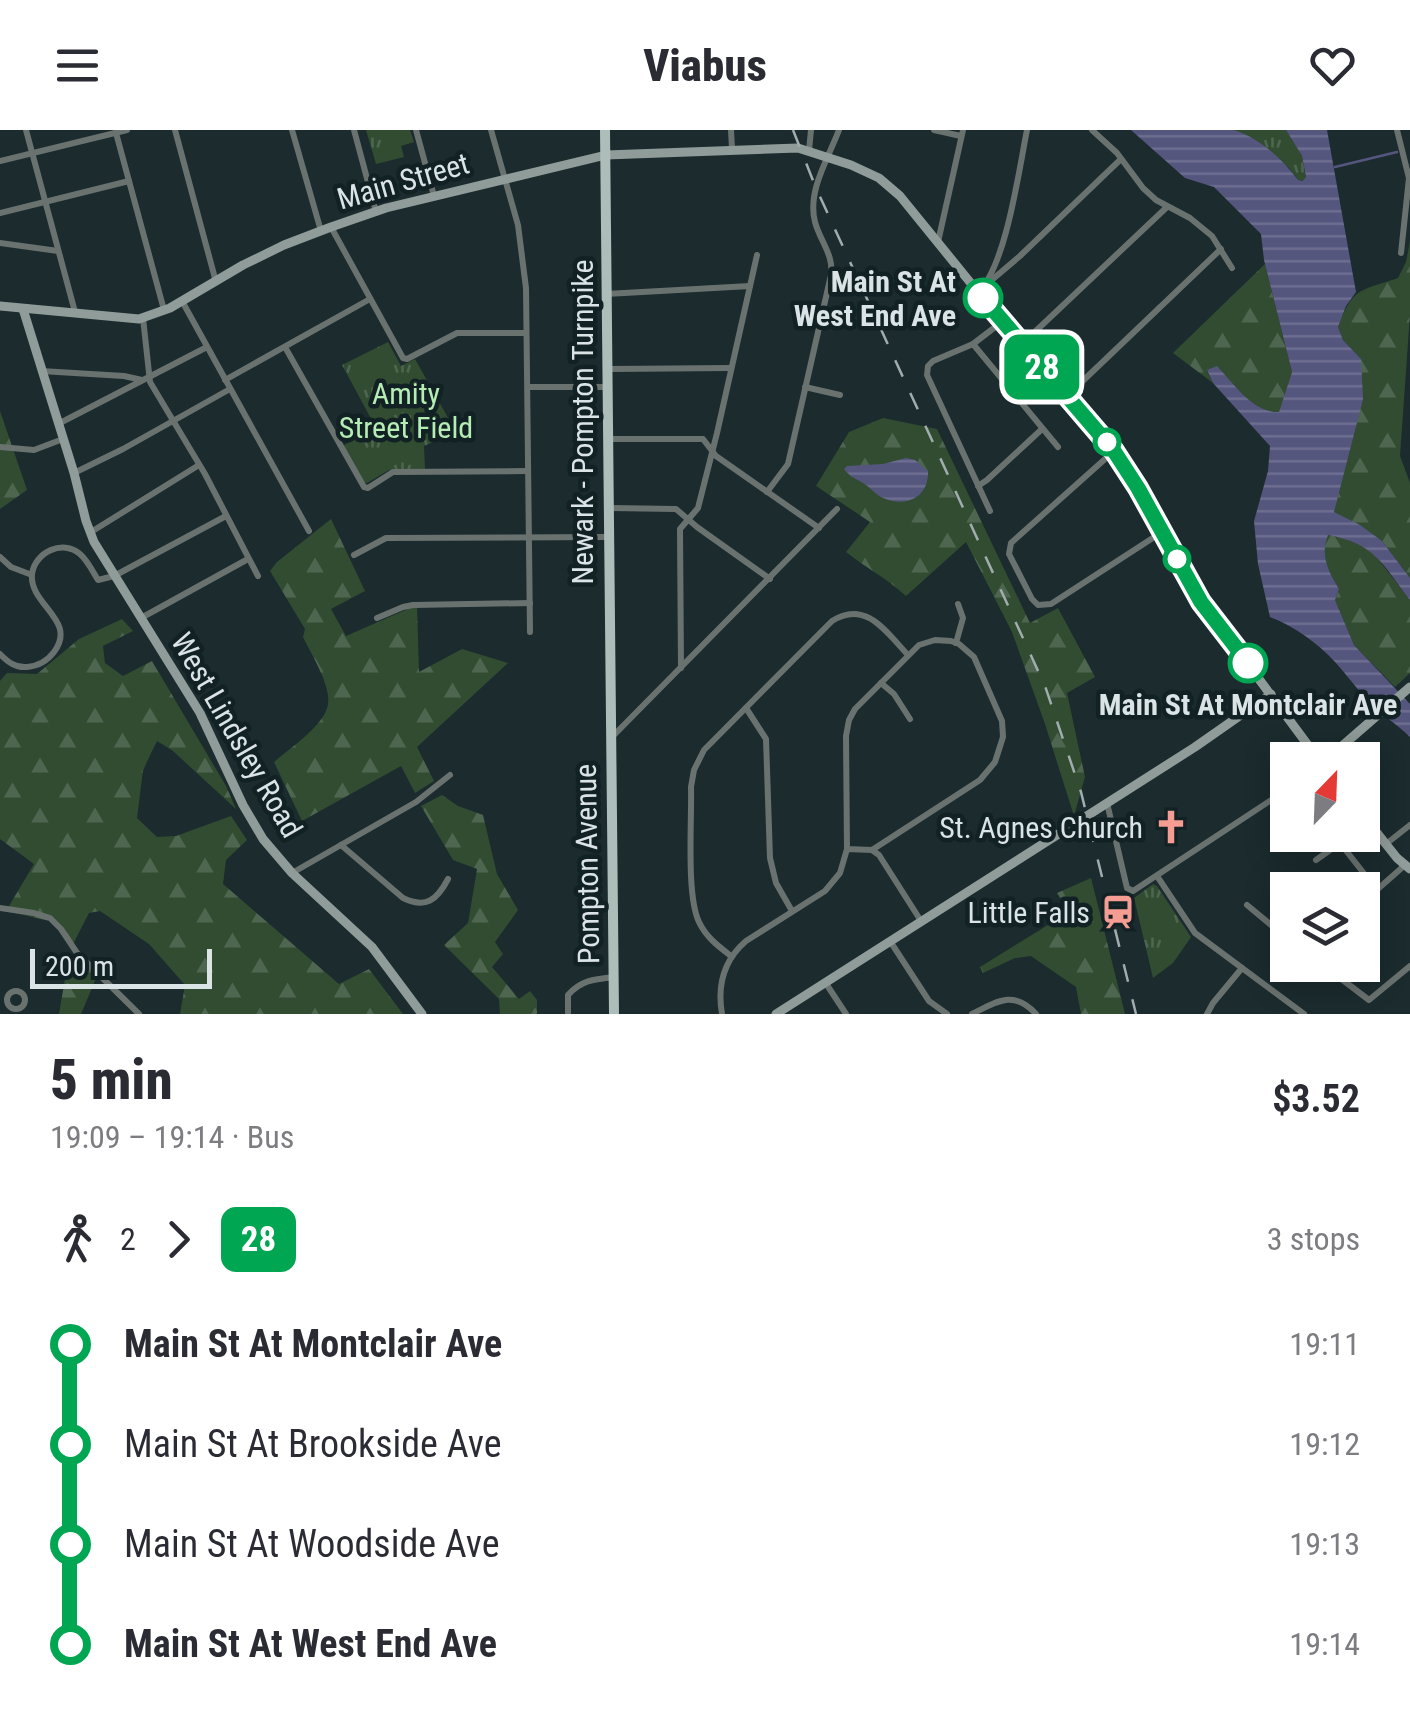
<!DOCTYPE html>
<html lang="en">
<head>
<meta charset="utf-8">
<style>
	body { margin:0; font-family:"Roboto Condensed",sans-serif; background:#f7f7f7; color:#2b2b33; height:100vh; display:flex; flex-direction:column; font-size:38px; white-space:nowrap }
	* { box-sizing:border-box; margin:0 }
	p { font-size:32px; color:#7c7c81 }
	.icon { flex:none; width:55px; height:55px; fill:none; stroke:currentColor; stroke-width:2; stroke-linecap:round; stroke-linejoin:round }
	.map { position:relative; height:884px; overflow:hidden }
	.details { display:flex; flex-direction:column; background:#fff; flex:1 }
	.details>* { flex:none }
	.badge { padding:0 20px; border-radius:15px; font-size:35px; line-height:65px }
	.needle { width:65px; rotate:23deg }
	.controls { position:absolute; left:1270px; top:612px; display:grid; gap:20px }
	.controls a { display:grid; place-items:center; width:110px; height:110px; border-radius:0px; background:#fff; box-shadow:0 5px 25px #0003; font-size:50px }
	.scale { position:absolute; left:30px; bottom:25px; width:182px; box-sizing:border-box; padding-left:10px; border:5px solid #dae3e6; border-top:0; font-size:28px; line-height:35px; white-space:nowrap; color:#dae3e6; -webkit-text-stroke:8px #122124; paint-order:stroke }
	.map>.badge { position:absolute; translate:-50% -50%; box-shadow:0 0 0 5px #fff }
	.legs { display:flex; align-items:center; gap:15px; height:110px; padding:0 50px; font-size:32px }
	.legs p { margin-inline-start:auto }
	.head { display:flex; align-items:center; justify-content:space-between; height:170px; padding:0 50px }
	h1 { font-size:55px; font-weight:800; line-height:75px }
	ul { padding:0 50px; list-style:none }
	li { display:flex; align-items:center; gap:35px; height:100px; font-size:38px }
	li i { display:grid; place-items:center; width:15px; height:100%; margin:0 12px; background:currentColor }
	li i::after { content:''; width:25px; height:25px; margin:-12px; border:8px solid; border-radius:50%; background:#fff }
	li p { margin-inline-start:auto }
	li:first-child i { background:linear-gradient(#0000 50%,currentColor 0) }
	li:last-child i { background:linear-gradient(currentColor 50%,#0000 0) }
	header { display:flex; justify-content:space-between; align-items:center; height:130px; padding:0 50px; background:#fff; font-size:45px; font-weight:800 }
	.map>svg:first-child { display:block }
	.forest { fill:url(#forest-firs) }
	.park { fill:url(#park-tufts) }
	.water { fill:url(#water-rules) }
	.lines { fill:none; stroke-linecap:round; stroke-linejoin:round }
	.stream { stroke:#55567e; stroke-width:2.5 }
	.street { stroke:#6a7270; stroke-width:6 }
	.secondary { stroke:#909c99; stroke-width:9 }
	.primary { stroke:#adbdb9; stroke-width:10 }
	.rail { stroke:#a1acaf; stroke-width:2.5; stroke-dasharray:18 18; stroke-linecap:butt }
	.line-1-casing { stroke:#fff; stroke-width:22 }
	.line-1 { stroke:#00a651; stroke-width:15 }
	.stop-1-dot { fill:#fff; stroke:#00a651; stroke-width:5 }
	.labels { text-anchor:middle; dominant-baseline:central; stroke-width:9; stroke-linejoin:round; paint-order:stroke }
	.street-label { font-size:30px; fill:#dae3e6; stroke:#122124 }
	.stop-label { font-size:30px; font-weight:bold; fill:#dae3e6; stroke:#122124; text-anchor:end }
	.park-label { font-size:30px; fill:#b5edb5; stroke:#122124 }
	.poi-label { font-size:30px; fill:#dae3e6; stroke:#122124; text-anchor:end }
</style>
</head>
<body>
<header><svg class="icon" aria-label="menu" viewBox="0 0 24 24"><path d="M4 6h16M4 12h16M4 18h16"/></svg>Viabus<svg class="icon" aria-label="heart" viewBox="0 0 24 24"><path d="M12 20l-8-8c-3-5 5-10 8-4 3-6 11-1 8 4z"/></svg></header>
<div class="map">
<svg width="1410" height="884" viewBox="0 0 1410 884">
	<defs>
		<pattern id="forest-firs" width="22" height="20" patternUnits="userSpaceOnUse" patternTransform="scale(2.5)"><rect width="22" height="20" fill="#314c31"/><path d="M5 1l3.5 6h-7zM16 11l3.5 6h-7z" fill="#4e664f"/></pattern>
		<pattern id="park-tufts" width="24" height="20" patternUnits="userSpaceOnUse" patternTransform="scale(2.5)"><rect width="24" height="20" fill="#314c31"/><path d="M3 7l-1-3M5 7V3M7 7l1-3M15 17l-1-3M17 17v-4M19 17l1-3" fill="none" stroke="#4e664f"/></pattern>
		<pattern id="water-rules" width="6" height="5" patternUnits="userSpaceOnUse" patternTransform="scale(2.5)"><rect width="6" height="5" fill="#55567e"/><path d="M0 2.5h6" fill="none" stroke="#6d6e90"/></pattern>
	</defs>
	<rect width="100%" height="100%" fill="#1b2b2e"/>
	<!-- forest -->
	<g class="forest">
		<path d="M1410,111V184L1400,326L1410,353V448L1382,411L1334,382L1361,229L1343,210L1338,197C1353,157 1360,161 1398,148L1406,132Z"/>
		<path d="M1265,134L1292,242L1279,283C1253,283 1234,254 1217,237L1207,241L1213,253L1173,223Z"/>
		<polygon points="0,281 27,360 0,379"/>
		<path d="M883,288L937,299L1030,493L1058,478L1095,547L1067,563L1085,647L1074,686L1045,594L1012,502L966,412L906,466C888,449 866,438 846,422L870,392L816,356L849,302Z"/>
		<path d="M331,389L365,461L331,479L346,506L417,475L419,542L462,519L508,533L417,617L434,651L415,663L401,636L302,691L274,632C289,619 326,594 328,574C331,555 311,524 303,507L305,499L270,441L277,432Z"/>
		<path d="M1327,405L1341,407L1371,420L1410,470V543L1395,557L1354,515L1335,470L1339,459C1328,441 1320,425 1327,405Z"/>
		<polygon points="122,489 133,501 103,516 105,533 123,546 152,531 226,656 236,679 173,621 157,611 143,640 137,688 157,707 176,706 231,686 247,710 226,730 223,754 339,854 369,839 403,884 180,884 185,855 149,814 100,781 89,783 72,816 54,792 6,781 34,734 0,709 0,551 7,543 37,544 79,509"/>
		<polygon points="442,665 458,676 483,685 497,744 518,780 495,812 503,824 492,837 519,869 530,861 537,870 537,884 500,884 499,869 444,815 468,793 477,739 453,730 421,676"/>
		<polygon points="1091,748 1125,884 1081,884 1076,857 1031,826 1015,828 983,843 980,837 1069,782 1057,763"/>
		<polygon points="80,829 97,846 81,884 59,884 67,837"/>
	</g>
	<!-- park -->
	<g class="park">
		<polygon points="366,0 410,0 414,12 401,16 404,27 376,34"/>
		<polygon points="1233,0 1286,0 1302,26 1306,48 1304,51 1298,50 1288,37"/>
		<polygon points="388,212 401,236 415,229 456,302 424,316 425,339 389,340 367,353 364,352 343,316 375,296 342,235"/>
		<polygon points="1153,754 1157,756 1191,807 1173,833 1153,848 1134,768"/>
	</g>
	<!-- water -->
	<g class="water">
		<path d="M1131,0H1233C1259,7 1282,29 1298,50L1303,51L1306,47L1302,26L1286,0H1327L1356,162L1346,176L1338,197L1343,210L1361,229L1363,269L1334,382L1360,395L1382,411L1410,448V470C1382,434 1376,414 1328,405C1320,425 1328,441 1339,459L1335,470L1354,515L1410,574V607C1397,594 1380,584 1367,570C1356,558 1347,545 1336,533C1319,514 1294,496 1270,487L1258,434L1254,391L1268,341L1270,316L1213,253L1207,240L1217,236C1234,254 1253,283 1279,282L1292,242L1264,130L1261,104L1214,57L1185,48Z"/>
		<path d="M906,328L915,330L928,341C929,367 907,378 883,368C876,365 870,357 863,353C855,348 850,347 844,339L847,336L883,334Z"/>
	</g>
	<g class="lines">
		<!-- stream -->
		<polyline class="stream" points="1335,37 1397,22"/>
		<!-- street -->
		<g class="street">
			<polyline points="26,0 75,182"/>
			<polyline points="175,0 216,152"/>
			<polyline points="292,0 321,101"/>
			<polyline points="354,0 376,82"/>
			<polyline points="416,0 434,66"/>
			<polyline points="491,0 518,95 526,158 530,502"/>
			<polyline points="731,0 732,19"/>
			<polyline points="934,0 961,6"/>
			<polyline points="1092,0 1117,23 1143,58 1156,70 1190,88 1212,106 1232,138"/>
			<polyline points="1397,0 1409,48 1401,123"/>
			<polyline points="116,3 164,180"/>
			<polyline points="809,21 811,0"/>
			<polyline points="0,31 127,0"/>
			<polyline points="0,83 129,51"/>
			<polyline points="331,97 403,228 407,229 457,203 526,203"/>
			<polyline points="938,112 963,0"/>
			<polyline points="0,113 58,121"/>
			<polyline points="987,154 1020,126 1121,29"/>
			<path d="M978,162C1006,137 1019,39 1027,0"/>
			<polyline points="606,164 750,156"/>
			<polyline points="182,171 309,401"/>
			<polyline points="143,188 150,252 205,344 258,446"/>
			<polyline points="973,214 1058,317"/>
			<polyline points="1022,214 1167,77"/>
			<polyline points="285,217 364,357 368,358 393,342 528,341"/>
			<polyline points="608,239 731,238"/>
			<polyline points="41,241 124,246 142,250"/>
			<polyline points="225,250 370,169"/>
			<polyline points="528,257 607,257"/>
			<polyline points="805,257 840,265"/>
			<polyline points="1067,266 1221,119"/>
			<polyline points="58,294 207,217"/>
			<polyline points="608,309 703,309 716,326 819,398"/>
			<polyline points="0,317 34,320 63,309"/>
			<polyline points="1114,321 1011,413 1009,424 1032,469 1038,475 1051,474 1162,402"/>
			<polyline points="74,343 123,319 230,259"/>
			<polyline points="978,356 987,350 1042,299"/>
			<path d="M767,362L788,334L831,145C834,125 820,111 815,92C807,61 828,29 839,0"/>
			<polyline points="610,378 676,379 697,397 770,449"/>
			<polyline points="990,381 927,245 928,236 933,231 973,214 1003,191"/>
			<polyline points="91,402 199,335"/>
			<polyline points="354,425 386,408 608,407"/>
			<polyline points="0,427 11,437 32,445"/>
			<polyline points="141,488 248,429"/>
			<polyline points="377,488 403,477 413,475 530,473"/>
			<polyline points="956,513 963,488 958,474"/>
			<path d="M0,524C8,532 15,538 27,537C38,536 48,530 54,522C78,490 29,475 32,444C35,422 63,409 80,424C88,431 93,442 98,450L114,446L226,386"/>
			<polyline points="681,538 680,399 698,378 717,303 757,125"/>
			<polyline points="881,553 894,564 910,589"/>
			<polyline points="746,578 766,609 770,728 776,753 792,781"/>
			<polyline points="612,607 837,379"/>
			<polyline points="1281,663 1288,672"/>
			<polyline points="1107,673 1127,758 1133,761 1288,659"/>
			<polyline points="1312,705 1315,710"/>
			<polyline points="1386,714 1410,695"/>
			<path d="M341,715L403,768C426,779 437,770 448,749"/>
			<polyline points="872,720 879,725 921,791"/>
			<polyline points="1316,730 1340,713 1377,760"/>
			<polyline points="292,743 416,672 450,645"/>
			<polyline points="1157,746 1195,803 1304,884"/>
			<polyline points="1362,773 1405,735"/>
			<polyline points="1247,775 1288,809"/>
			<polyline points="0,778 34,783 50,788 61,799 77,823 139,884"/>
			<polyline points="890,811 929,871 947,884"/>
			<path d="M731,826C718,816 706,807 699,792C686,765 692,690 691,657L694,640L704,620L832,491C866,469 887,503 908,525"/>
			<polyline points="1323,835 1369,870 1410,836"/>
			<polyline points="825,852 846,884"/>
			<circle cx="16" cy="870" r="9"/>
			<path d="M568,884V865C581,850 595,849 614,847"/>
			<path d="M722,884C717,855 724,830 746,811L825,761L840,743L847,719L846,606L849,590L855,579L919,515L935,510L951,511L959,514L974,527L1002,591L1003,607L995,632L980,650L872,720L847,719"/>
			<path d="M972,884C996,872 1014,859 1036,884"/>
			<polyline points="1207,884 1213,873 1242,838"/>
		</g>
		<!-- secondary -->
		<g class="secondary">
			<polyline points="0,176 139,189 170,178 243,135 284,115 331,97 386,78 606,25 798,18 851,35 879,48 900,66 978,162 1114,321 1138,358 1201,471 1319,630"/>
			<polyline points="23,179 74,343 86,391 94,412 200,583 243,675 263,709 292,743 372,817 422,884"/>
			<polyline points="1326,630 1410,557"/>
			<polyline points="1362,684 1397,728 1410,739"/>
			<polyline points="776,884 1195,617 1271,564"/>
		</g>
		<!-- primary -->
		<polyline class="primary" points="605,0 614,884"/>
		<!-- rail -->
		<polyline class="rail" points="793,0 816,58 1045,556 1081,662 1136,884"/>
	</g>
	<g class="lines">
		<!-- line-1 casing -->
		<g class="line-1-casing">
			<polyline id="line-1" points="983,168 1114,321 1138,358 1201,472 1248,533"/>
		</g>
		<!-- line-1 -->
		<use href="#line-1" class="line-1"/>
	</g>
	<!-- icons -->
	<defs>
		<g id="church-bare" transform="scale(2.7)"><path d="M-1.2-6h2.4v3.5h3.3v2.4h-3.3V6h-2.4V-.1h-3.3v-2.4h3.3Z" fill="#f59c93" stroke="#122124" stroke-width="2.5" paint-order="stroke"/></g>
		<g id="station-bare" transform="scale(2.7)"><path d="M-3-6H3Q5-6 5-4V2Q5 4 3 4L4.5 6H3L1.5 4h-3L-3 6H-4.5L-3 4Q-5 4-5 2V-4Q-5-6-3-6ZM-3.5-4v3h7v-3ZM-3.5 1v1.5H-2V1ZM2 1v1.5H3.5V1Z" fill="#f59c93" stroke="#122124" stroke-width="2.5" paint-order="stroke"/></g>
	</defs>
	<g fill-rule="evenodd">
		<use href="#church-bare" x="1171" y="697"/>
		<use href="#station-bare" x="1118" y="782"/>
	</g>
	<!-- markers -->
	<g class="stop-1-dot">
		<circle cx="983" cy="168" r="18"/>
		<circle cx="1107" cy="312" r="12"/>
		<circle cx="1177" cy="429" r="12"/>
		<circle cx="1248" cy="533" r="18"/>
	</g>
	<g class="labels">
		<!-- street labels -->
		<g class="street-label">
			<text transform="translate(403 51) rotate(-16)">Main Street</text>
			<text transform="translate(582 292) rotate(-90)">Newark - Pompton Turnpike</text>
			<text transform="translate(237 605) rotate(60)">West Lindsley Road</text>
			<text transform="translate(587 734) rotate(-91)">Pompton Avenue</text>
		</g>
		<!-- stop labels -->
		<g class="stop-label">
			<text x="956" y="151">Main St At<tspan x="956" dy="34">West End Ave</tspan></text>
			<text x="1248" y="574" text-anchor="middle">Main St At Montclair Ave</text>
		</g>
		<!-- park labels -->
		<g class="park-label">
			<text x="406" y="263">Amity<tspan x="406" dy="34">Street Field</tspan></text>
		</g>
		<!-- poi labels -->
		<g class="poi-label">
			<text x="1143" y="697">St. Agnes Church</text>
			<text x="1090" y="782">Little Falls</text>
		</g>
	</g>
</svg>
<div class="controls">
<a><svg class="needle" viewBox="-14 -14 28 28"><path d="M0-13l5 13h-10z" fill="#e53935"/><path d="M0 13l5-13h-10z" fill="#7c7c81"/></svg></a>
<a><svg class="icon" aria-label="layers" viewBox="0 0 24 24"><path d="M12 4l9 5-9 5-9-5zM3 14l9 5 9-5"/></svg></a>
</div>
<div class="scale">200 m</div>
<b class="badge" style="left:1042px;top:237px;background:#00a651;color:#fff">28</b>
</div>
<section class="details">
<div class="head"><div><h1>5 min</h1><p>19:09 – 19:14 · Bus</p></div><b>$3.52</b></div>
<div class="legs"><svg class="icon" aria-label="walk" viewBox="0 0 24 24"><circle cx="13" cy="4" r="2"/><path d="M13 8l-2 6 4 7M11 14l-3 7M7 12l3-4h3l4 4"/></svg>2<svg class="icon" aria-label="forward" viewBox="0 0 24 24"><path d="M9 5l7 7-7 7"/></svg><b class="badge" style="background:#00a651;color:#fff">28</b><p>3 stops</p></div>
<ul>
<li><i style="color:#00a651"></i><b>Main St At Montclair Ave</b><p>19:11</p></li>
<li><i style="color:#00a651"></i><span>Main St At Brookside Ave</span><p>19:12</p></li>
<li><i style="color:#00a651"></i><span>Main St At Woodside Ave</span><p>19:13</p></li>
<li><i style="color:#00a651"></i><b>Main St At West End Ave</b><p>19:14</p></li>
</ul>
</section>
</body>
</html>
